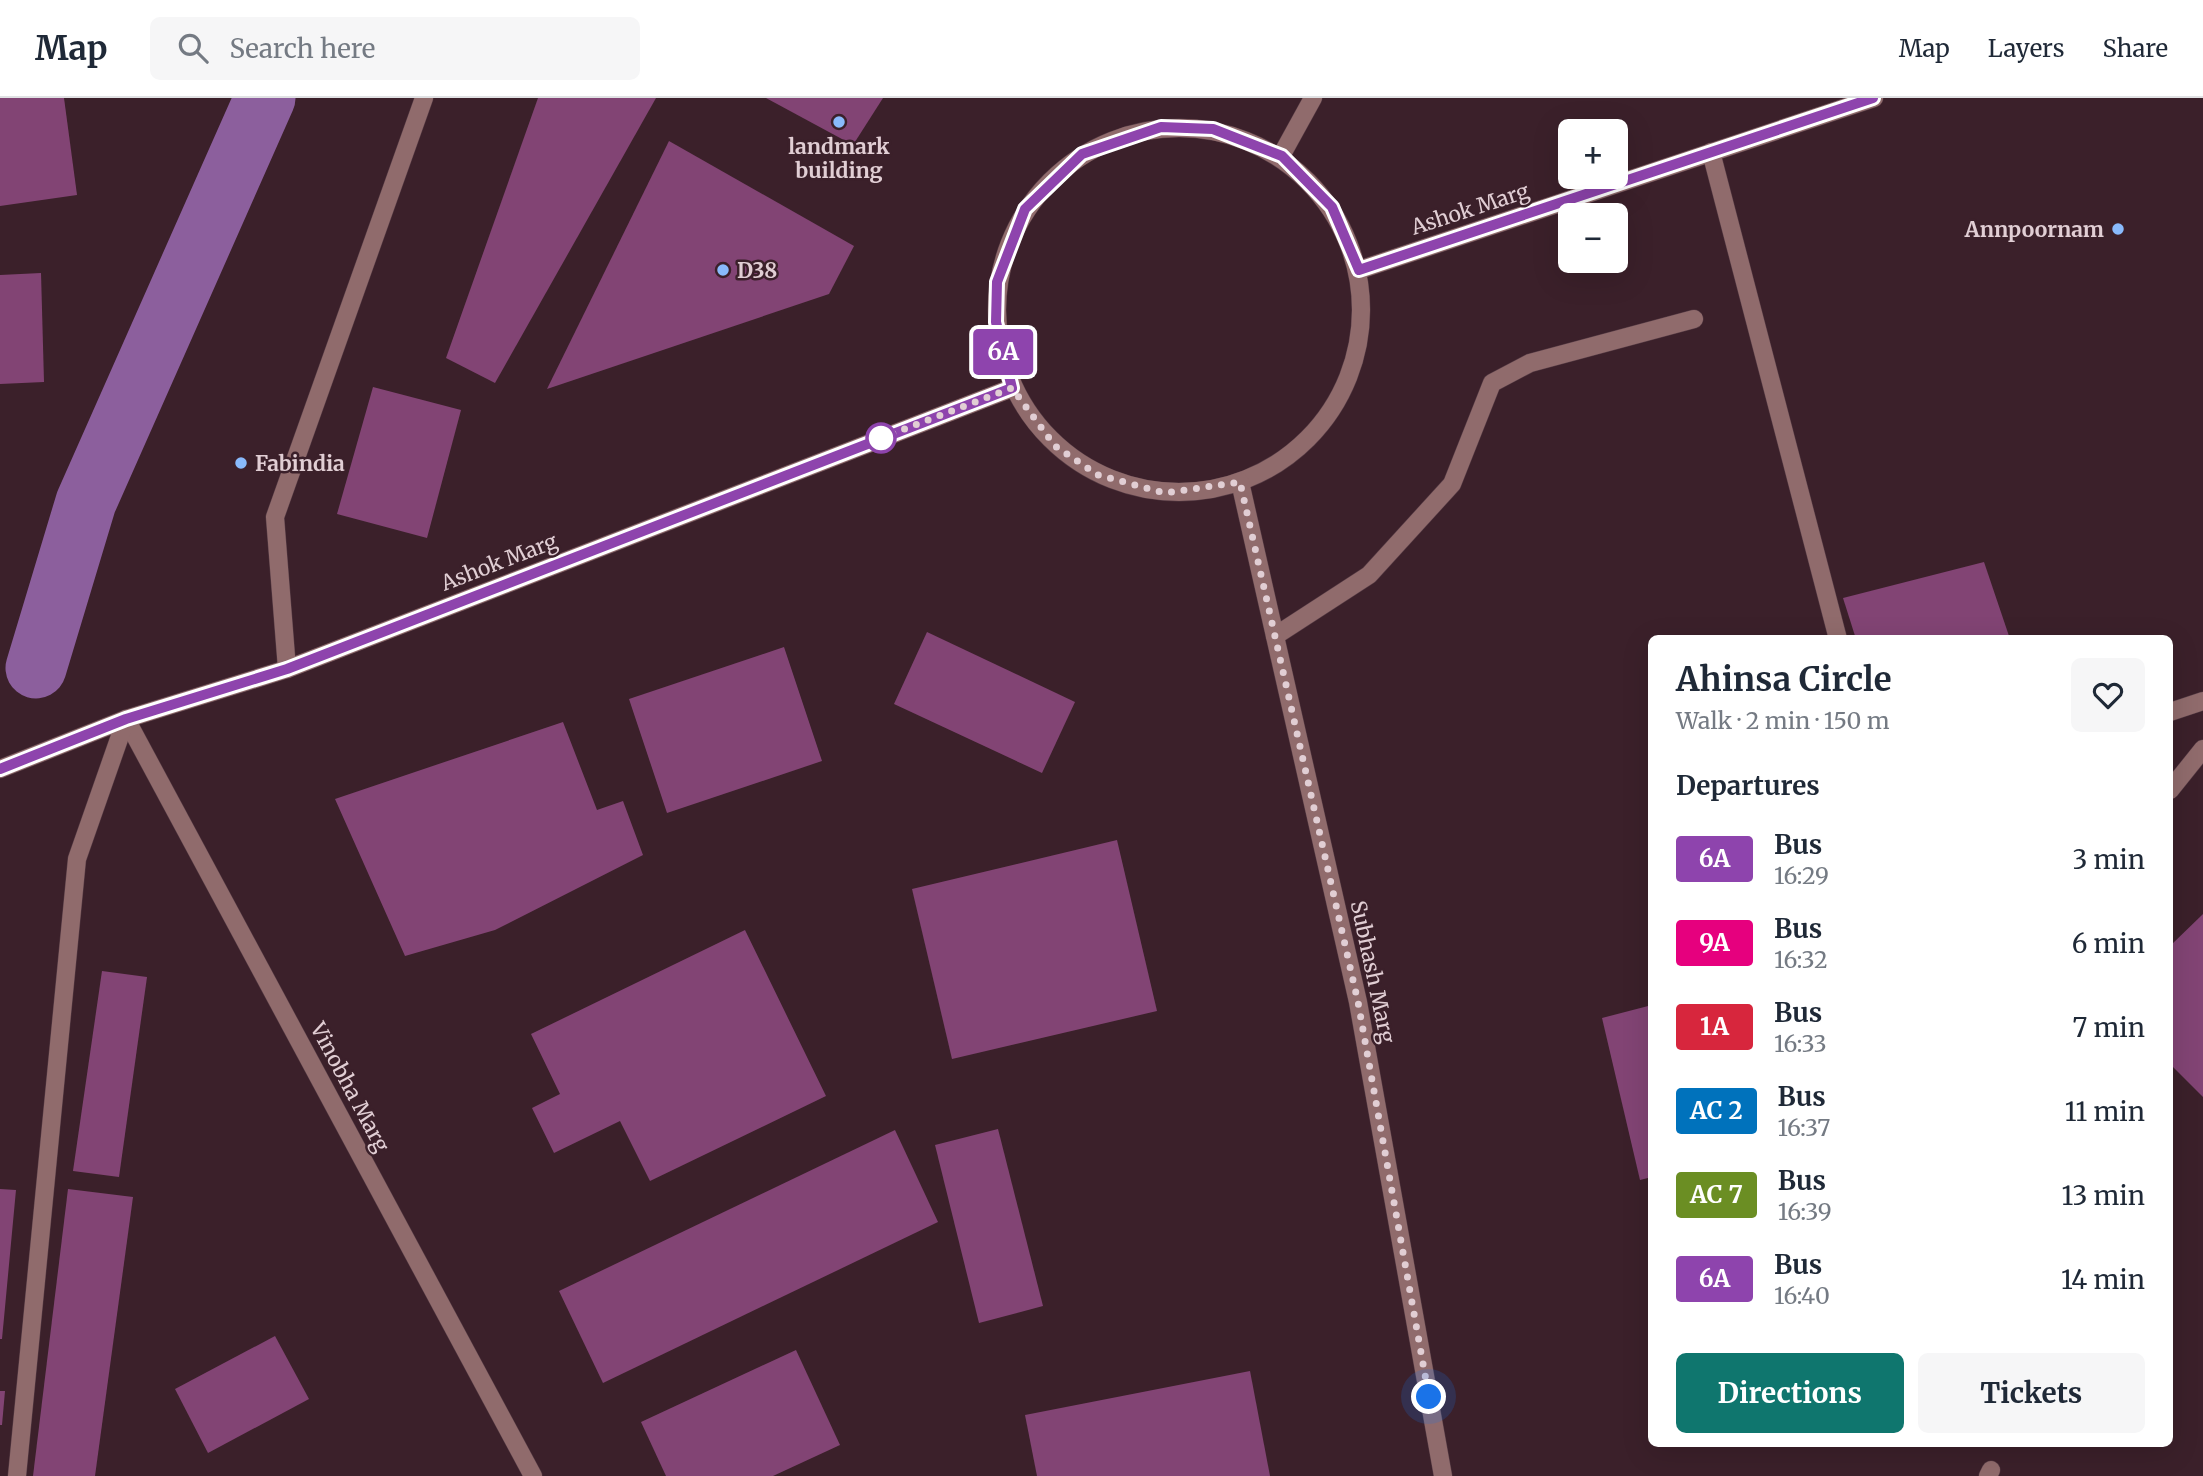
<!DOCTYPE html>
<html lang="en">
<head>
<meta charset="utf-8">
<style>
	body { margin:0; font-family:Merriweather,serif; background:#f6f6f7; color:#1f2937; height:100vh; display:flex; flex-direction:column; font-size:26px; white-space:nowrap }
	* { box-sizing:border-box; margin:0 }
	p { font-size:23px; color:#747a83 }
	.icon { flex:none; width:38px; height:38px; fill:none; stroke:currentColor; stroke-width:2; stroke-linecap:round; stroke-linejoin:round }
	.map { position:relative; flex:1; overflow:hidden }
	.sheet { position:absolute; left:1648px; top:537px; width:525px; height:812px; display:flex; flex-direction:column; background:#fff; border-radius:10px; box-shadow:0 7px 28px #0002 }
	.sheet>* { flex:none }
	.badge { padding:0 14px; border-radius:5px; font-size:24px; line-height:46px }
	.fabs { position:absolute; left:1558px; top:21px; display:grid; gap:14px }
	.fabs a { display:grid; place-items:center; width:70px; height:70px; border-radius:10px; background:#fff; box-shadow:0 7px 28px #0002; font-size:35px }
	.you { position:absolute; width:35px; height:35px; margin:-18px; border:5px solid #fff; border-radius:50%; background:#1a73e8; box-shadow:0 0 0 10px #1a73e833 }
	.map>.badge { position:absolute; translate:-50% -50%; box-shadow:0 0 0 4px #fff }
	h2 { padding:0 28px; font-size:26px; line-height:63px }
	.round { display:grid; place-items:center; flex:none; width:74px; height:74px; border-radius:10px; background:#f6f6f7 }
	.headline { display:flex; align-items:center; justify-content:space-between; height:119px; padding:0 28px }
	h1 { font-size:33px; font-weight:700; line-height:52px }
	.primary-button { display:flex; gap:14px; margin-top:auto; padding:14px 28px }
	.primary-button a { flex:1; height:80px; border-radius:10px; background:#0f766e; color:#fff; font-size:28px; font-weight:700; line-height:80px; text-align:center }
	.primary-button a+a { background:#f6f6f7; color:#1f2937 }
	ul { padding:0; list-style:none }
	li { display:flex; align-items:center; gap:21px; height:84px; padding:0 28px }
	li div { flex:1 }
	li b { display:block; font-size:26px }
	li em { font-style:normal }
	li .badge { min-width:77px; font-weight:700; text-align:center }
	header { display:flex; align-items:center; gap:42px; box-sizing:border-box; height:98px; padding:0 35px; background:#fff; border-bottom:2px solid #e0e1e3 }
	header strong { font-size:33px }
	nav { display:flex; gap:38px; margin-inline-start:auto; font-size:24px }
	.search { width:490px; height:63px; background:#f6f6f7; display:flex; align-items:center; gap:18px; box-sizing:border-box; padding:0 24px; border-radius:10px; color:#747a83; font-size:26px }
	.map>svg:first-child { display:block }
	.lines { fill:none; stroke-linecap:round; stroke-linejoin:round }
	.canal { stroke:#8c5f9d; stroke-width:61 }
	.building { fill:#824474 }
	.minor-casing { stroke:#563c45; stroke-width:19 }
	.minor { stroke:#906b6c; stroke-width:18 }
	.line-casing { stroke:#fff; stroke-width:16 }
	.line { stroke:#8e44ad; stroke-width:10 }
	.walk { stroke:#e1ced4; stroke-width:7; stroke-dasharray:0 12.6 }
	.poi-dot { fill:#89bafc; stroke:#3b202a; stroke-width:2.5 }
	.stop-dot { fill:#fff; stroke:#8e44ad; stroke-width:3.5 }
	.labels { text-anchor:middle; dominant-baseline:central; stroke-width:5; stroke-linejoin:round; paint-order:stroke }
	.poi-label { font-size:21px; font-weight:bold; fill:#e1ced4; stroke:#3b202a; text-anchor:start }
	.street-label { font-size:21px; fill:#e1ced4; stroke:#3b202a }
</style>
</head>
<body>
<header>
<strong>Map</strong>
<div class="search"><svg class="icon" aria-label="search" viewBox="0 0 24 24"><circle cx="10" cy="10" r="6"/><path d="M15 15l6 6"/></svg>Search here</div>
<nav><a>Map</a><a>Layers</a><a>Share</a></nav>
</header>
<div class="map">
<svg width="2203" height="1378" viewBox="0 0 2203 1378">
	<rect width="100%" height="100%" fill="#3b202a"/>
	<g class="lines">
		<!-- canal -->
		<polyline class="canal" points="36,570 86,404 265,0"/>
	</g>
	<!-- building -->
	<g class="building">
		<polygon points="0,0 64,0 77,97 0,108"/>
		<polygon points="538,0 656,0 495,285 446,260"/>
		<polygon points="766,0 883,0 853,47"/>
		<polygon points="669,43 854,148 829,196 547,291"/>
		<polygon points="41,175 44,284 0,286 0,177"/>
		<polygon points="373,289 461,312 427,440 337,416"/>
		<polygon points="1984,464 2010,541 1856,541 1843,500"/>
		<polygon points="927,534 1075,604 1042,675 894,606"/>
		<polygon points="784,549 822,663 667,715 629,601"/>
		<polygon points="563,624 597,712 623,703 643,757 495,832 405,858 335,701"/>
		<polygon points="1117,742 1157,913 952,961 912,791"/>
		<polygon points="2203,816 2203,999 2170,966 2170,848"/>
		<polygon points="745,832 826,998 650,1083 620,1023 554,1055 532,1010 560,996 531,936"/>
		<polygon points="102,873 147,879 119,1079 73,1073"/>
		<polygon points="1652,907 1652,1079 1640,1082 1602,920"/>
		<polygon points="998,1031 1043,1208 979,1225 935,1047"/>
		<polygon points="895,1032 938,1124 603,1285 559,1193"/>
		<polygon points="0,1091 16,1092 2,1241 0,1241"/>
		<polygon points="68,1091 133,1099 95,1378 33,1378"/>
		<polygon points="275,1238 309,1301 208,1355 175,1291"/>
		<polygon points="796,1252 840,1347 773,1378 666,1378 641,1324"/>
		<polygon points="1250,1273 1270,1378 1037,1378 1025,1317"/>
		<polygon points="0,1293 5,1293 2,1327 0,1327"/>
	</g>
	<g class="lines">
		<!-- minor casing -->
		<g class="minor-casing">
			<g id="minor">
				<circle cx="1179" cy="212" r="182"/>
				<polyline points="1711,54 1838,541"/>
				<polyline points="1281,58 1313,0"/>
				<polyline points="1359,172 1874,0"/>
				<polyline points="1240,384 1358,904 1443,1378"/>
				<polyline points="1275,538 1369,477 1452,386 1492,285 1530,265 1694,221"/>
				<polyline points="287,571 275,419 424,0"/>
				<polyline points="2170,614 2203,603"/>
				<polyline points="126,621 533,1378"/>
				<polyline points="0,671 126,621 287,571 1012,290"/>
				<polyline points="2170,692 2203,651"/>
				<polyline points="17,1378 77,761 126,621"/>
				<polyline points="1988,1378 1991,1372"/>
			</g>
		</g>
		<!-- minor -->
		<use href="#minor" class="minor"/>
	</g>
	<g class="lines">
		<!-- line casing -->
		<g class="line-casing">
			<polyline id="line" points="0,671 126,621 287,571 1012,290 996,224 997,184 1025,111 1082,56 1161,29 1213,31 1282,58 1332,109 1359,172 1873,0"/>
		</g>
		<!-- line -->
		<use href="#line" class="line"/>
		<!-- walk -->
		<polyline class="walk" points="881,340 1012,290 1055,348 1098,377 1165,395 1240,384 1358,904 1429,1299"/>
	</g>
	<!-- markers -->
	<g class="poi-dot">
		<circle cx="839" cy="24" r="7"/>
		<circle cx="2118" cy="131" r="7"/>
		<circle cx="723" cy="172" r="7"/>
		<circle cx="241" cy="365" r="7"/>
	</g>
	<circle class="stop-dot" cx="881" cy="340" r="14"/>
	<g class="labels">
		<!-- poi labels -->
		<g class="poi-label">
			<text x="839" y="48" text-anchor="middle">landmark<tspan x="839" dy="24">building</tspan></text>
			<text x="2104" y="131" text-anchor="end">Annpoornam</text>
			<text x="737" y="172">D38</text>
			<text x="255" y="365">Fabindia</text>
		</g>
		<!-- street labels -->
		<g class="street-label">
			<text transform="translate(1470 111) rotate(-18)">Ashok Marg</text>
			<text transform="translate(499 464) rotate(-21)">Ashok Marg</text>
			<text transform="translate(1373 874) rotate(78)">Subhash Marg</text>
			<text transform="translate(350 989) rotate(62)">Vinobha Marg</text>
		</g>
	</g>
</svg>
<div class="fabs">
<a>+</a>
<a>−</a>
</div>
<div class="you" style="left:1429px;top:1299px"></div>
<b class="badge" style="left:1003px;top:254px;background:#8e44ad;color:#fff">6A</b>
<section class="sheet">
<div class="headline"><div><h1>Ahinsa Circle</h1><p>Walk · 2 min · 150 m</p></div><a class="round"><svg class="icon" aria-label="heart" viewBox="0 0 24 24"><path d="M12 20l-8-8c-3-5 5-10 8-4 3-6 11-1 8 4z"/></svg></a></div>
<h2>Departures</h2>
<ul>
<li><span class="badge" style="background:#8e44ad;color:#fff">6A</span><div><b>Bus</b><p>16:29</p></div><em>3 min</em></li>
<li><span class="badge" style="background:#e6007e;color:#fff">9A</span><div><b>Bus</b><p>16:32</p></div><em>6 min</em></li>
<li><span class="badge" style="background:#d7263d;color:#fff">1A</span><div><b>Bus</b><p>16:33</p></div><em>7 min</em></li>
<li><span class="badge" style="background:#0072bc;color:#fff">AC 2</span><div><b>Bus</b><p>16:37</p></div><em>11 min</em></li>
<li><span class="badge" style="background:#6b8e23;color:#fff">AC 7</span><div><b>Bus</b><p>16:39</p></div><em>13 min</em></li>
<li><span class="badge" style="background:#8e44ad;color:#fff">6A</span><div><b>Bus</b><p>16:40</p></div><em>14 min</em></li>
</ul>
<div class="primary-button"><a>Directions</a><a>Tickets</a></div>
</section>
</div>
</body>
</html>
